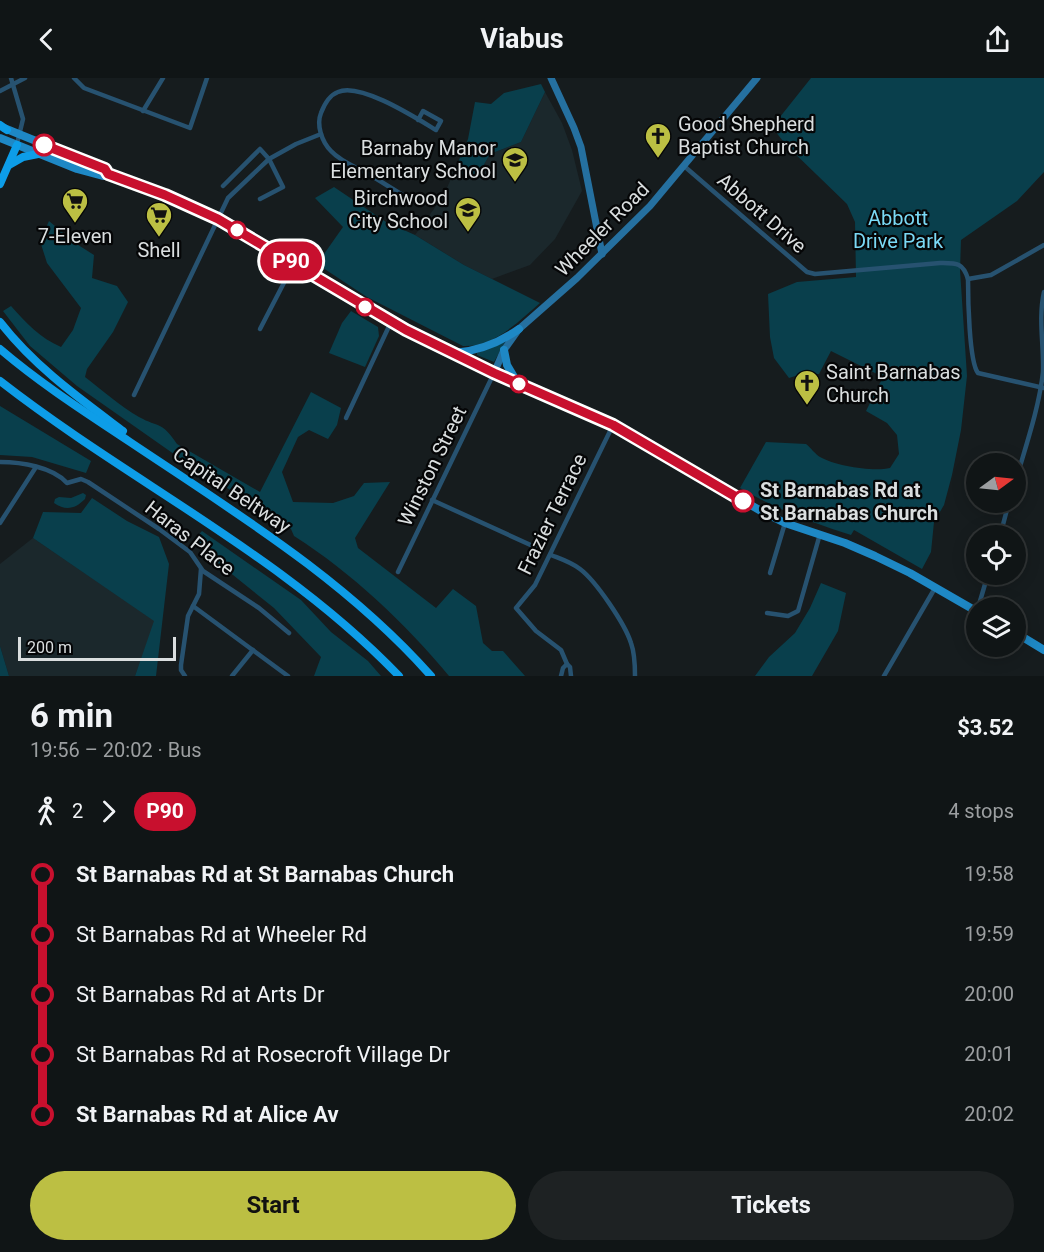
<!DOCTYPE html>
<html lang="en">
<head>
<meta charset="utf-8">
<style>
	body { margin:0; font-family:Roboto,sans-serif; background:#1e2223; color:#f1f3f6; height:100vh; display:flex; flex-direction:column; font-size:22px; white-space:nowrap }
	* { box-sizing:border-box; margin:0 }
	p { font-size:20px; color:#9c9fa1 }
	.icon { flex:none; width:33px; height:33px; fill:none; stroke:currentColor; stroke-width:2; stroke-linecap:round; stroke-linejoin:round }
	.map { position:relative; height:598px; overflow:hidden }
	.drawer { display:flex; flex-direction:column; background:#101516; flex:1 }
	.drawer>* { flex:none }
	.badge { padding:0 12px; border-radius:20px; font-size:21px; line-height:39px }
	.needle { width:39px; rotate:75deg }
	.tools { position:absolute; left:966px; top:375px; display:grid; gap:12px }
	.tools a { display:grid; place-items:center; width:60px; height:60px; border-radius:50%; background:#101516; box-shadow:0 3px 15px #0003,0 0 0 2px #303435; font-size:30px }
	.scale { position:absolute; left:18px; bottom:15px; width:158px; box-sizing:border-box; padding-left:6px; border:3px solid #dadedf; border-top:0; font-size:16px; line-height:21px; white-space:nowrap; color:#dadedf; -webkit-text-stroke:4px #050607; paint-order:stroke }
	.map>.badge { position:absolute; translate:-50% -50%; box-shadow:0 0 0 3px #fff }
	.legs { display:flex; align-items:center; gap:9px; height:66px; padding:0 30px; font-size:20px }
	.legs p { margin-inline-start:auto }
	.overview { display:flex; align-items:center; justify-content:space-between; height:102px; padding:0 30px }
	h1 { font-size:33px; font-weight:700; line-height:45px }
	.button { display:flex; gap:12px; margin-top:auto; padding:12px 30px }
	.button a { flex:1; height:69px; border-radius:36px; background:#bcbf43; color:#111; font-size:24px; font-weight:700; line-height:69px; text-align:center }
	.button a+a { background:#1e2223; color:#f1f3f6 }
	ul { padding:0 30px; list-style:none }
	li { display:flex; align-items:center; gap:21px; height:60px; font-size:22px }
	li i { display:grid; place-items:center; width:9px; height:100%; margin:0 8px; background:currentColor }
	li i::after { content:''; width:15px; height:15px; margin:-8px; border:4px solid; border-radius:50%; background:#101516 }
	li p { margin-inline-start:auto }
	li:first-child i { background:linear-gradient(#0000 50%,currentColor 0) }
	li:last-child i { background:linear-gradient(currentColor 50%,#0000 0) }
	header { display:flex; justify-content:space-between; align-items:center; height:78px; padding:0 30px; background:#101516; font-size:27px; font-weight:700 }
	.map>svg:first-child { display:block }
	.built { fill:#1b282c }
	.green { fill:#093f4c }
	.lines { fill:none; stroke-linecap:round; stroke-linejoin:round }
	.street { stroke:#275270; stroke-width:4.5 }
	.secondary { stroke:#2570a0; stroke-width:7 }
	.primary { stroke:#1e88c5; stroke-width:8 }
	.highway { stroke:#0d9de8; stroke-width:8 }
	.line-1-casing { stroke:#fff; stroke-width:14 }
	.line-1 { stroke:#c8102e; stroke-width:9 }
	.stop-1-dot { fill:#fff; stroke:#c8102e; stroke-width:3 }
	.labels { text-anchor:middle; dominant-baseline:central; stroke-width:4.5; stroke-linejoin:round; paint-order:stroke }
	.poi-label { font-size:20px; fill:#dadedf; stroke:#050607; text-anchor:start }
	.street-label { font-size:20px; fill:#dadedf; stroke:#050607 }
	.park-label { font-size:20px; fill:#7ad9f5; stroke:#050607 }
	.stop-label { font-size:20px; font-weight:bold; fill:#dadedf; stroke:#050607; text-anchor:start }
</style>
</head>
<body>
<header><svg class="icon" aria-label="back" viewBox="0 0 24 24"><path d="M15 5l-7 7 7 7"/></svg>Viabus<svg class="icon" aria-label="share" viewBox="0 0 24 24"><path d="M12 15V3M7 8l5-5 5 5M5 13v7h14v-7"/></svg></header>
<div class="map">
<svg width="1044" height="598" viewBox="0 0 1044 598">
	<rect width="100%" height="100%" fill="#161c1e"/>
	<!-- built -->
	<g class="built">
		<polygon points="545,14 562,45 572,72 582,113 555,161 530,187 492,201 464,187 415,157 444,117 453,96 478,97 490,76 521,64"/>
		<polygon points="33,460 155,543 135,598 9,598 0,568 0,486"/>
	</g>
	<!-- green -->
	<g class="green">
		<path d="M811,0H1044V94L1017,123L961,162L960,192L967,298L961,352L952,397L944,427L934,444L931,474L922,491L854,452L851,457C812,445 776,431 740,410L766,364L806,366C811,370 815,376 820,379C836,388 873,394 890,390L899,376L897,357L887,345L866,333L883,299L831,273L819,296H802L789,300L774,280L770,259L768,216L797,204L856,199L855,144L847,126L786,67L772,49Z"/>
		<polygon points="541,6 545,14 521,64 490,76 478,97 453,96 468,61 475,24 491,26 504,15"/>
		<path d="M334,109L386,144L415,157L464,187L540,225C518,244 494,269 463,268L367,219L317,186L343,149L315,120Z"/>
		<path d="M49,143L75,165L94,177L92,200L117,208L128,224L113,254L87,291L85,299C102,312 120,328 139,339C159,350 162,343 177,366L260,414L311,314L341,330L337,347L328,361L309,352L298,359L282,394L293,424L333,425L354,418L364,405L390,404L355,460L358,470L436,530L453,511L476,528L483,565L492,573H503L525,598H449C405,545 352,495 294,458L291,451L171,374L77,308L30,268L3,233L11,228C26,245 40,260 61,269L73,252L81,230L47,185L40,163Z"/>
		<polygon points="351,233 378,249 379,258 365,289 329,275 342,245"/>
		<polygon points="505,264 494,284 477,277 477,275"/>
		<polygon points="0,328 91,383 86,395 32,379 0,377"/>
		<path d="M83,415L86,417L85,421C75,431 66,433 54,425L55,421L59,419L71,420Z"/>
		<polygon points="92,420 127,443 159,459 169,486 156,598 135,598 154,543 33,460 43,434 81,435"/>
		<polygon points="202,453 301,522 331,554 368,583 381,598 314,598 321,579 274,530 192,464"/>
		<polygon points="821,505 846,515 838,553 812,598 755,598 769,579 795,555 810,530"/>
		<polygon points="0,568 9,598 0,598"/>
	</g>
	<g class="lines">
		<!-- street -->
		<g class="street">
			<polyline points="11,0 23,41 17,66"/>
			<polyline points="74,0 84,10 190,50 207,0"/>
			<polyline points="0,13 25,0"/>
			<polyline points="143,33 163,0"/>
			<path d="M684,88L807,194L815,196L940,185C956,185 963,184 968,201C968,218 969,284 978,295L1044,310"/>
			<polyline points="223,108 260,71 269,81 283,109 260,121"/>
			<path d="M406,119C394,112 382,104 370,97C358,90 341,84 331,73C322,64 316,47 321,35C324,27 330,17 338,14C360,4 416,40 436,52L441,43L423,33L418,42"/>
			<polyline points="968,201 991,197 1044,167"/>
			<polyline points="260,251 288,197 296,186"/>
			<polyline points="134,317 228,120 269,81 296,66 321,56"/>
			<polyline points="346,340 391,244"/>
			<path d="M0,384C21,384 53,389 67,405L81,401L88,404L159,451L190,474L203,493L259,530L289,555"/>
			<path d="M1016,402C1026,367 1039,330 1043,294C1044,267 1038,241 1044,214"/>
			<polyline points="432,422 535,469"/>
			<polyline points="0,445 36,389"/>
			<polyline points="1000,458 1009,424"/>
			<path d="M551,477C561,481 571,484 580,491C596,503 625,546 631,565C635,576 635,587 635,598"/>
			<polyline points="398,494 494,295"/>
			<polyline points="770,495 785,445"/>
			<polyline points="193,528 288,598"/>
			<polyline points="978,530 988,496"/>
			<polyline points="767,535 788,538 798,533 820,456"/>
			<polyline points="567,586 561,572 536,553 516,530 535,507 613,347"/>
			<polyline points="185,598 181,592 181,587 188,538 199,516 201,491"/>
			<polyline points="232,598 253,572"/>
			<polyline points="561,598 563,590 567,586 570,589 571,598"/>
			<polyline points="884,598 935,510"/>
		</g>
		<!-- secondary -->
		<g class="secondary">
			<polyline points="551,0 574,50 581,69 602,176"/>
			<polyline points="494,295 504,272 519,251 577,200 650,128 757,0"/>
		</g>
		<!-- primary -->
		<g class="primary">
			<polyline points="4,50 105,91 108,96"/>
			<polyline points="0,60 77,91 103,98 108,96 123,100 218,141 406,253 494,295 613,347 761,433 785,445 845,465 875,478 910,495 976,533"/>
			<polyline points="504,272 507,287 517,304"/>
			<path d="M454,275C478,273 499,265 519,251"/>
			<polyline points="1016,555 1044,572"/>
		</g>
		<!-- highway -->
		<g class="highway">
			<polyline points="0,47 7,52"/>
			<polyline points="9,87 23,79 38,76"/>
			<polyline points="0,106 17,67"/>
			<path d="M0,244C34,288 79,320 123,353"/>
			<path d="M0,271C41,306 85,334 130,364C236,435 346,502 431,598"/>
			<path d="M0,303C131,405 283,477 399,598"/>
		</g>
	</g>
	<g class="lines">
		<!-- line-1 casing -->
		<g class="line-1-casing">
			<polyline id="line-1" points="44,67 105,91 108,96 165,117 218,141 406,252 494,295 613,347 743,423"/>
		</g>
		<!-- line-1 -->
		<use href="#line-1" class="line-1"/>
	</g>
	<!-- icons -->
	<defs>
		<g id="church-pin" transform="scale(1.35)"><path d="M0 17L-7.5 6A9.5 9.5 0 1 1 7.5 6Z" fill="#bcbf43" stroke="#050607"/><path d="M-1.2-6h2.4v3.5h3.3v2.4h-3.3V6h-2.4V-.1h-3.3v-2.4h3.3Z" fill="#111"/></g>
		<g id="school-pin" transform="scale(1.35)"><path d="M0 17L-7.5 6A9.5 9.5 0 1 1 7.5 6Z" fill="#bcbf43" stroke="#050607"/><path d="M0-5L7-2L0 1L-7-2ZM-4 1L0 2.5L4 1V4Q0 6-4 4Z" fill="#111"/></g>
		<g id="supermarket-pin" transform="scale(1.35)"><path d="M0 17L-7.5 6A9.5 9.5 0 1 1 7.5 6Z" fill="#bcbf43" stroke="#050607"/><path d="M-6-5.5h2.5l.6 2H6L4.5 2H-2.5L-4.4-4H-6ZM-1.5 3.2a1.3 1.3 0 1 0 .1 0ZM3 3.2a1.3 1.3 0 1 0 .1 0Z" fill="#111"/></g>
	</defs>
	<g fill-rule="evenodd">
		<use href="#church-pin" x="658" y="58"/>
		<use href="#school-pin" x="515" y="82"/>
		<use href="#supermarket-pin" x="75" y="123"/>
		<use href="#school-pin" x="468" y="132"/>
		<use href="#supermarket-pin" x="159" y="137"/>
		<use href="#church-pin" x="807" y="305"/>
	</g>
	<!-- markers -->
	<g class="stop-1-dot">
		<circle cx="44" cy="67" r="10"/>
		<circle cx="237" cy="152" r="8"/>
		<circle cx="365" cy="229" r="8"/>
		<circle cx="519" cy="306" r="8"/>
		<circle cx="743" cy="423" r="10"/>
	</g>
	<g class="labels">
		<!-- poi labels -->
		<g class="poi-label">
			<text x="678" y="46">Good Shepherd<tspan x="678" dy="23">Baptist Church</tspan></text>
			<text x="496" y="70" text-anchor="end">Barnaby Manor<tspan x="496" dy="23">Elementary School</tspan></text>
			<text x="448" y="120" text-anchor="end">Birchwood<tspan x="448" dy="23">City School</tspan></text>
			<text x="75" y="158" text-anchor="middle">7-Eleven</text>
			<text x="159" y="172" text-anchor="middle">Shell</text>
			<text x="826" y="294">Saint Barnabas<tspan x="826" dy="23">Church</tspan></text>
		</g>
		<!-- street labels -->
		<g class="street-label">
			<text transform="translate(762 135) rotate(41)">Abbott Drive</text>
			<text transform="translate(602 151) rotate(-45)">Wheeler Road</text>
			<text transform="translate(432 388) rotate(-64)">Winston Street</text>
			<text transform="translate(232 412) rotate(34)">Capital Beltway</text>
			<text transform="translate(552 436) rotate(-64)">Frazier Terrace</text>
			<text transform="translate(190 460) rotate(38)">Haras Place</text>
		</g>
		<!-- park labels -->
		<g class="park-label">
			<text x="898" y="140">Abbott<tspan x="898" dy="23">Drive Park</tspan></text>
		</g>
		<!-- stop labels -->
		<g class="stop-label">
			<text x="760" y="412">St Barnabas Rd at<tspan x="760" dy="23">St Barnabas Church</tspan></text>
		</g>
	</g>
</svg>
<div class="tools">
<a><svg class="needle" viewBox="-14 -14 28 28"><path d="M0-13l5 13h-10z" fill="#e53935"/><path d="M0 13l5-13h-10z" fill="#9c9fa1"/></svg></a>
<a><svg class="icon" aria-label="locate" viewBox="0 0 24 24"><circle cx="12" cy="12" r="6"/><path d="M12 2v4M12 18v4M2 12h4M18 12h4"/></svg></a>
<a><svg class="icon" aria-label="layers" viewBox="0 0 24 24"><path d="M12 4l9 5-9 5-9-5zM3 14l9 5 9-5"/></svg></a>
</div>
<div class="scale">200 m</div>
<b class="badge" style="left:291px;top:183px;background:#c8102e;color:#fff">P90</b>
</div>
<section class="drawer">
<div class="overview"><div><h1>6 min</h1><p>19:56 – 20:02 · Bus</p></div><b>$3.52</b></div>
<div class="legs"><svg class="icon" aria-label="walk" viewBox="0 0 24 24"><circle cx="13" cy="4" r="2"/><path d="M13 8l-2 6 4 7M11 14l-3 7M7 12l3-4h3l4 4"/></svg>2<svg class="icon" aria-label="forward" viewBox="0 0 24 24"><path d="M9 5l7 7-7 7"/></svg><b class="badge" style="background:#c8102e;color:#fff">P90</b><p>4 stops</p></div>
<ul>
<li><i style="color:#c8102e"></i><b>St Barnabas Rd at St Barnabas Church</b><p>19:58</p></li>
<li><i style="color:#c8102e"></i><span>St Barnabas Rd at Wheeler Rd</span><p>19:59</p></li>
<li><i style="color:#c8102e"></i><span>St Barnabas Rd at Arts Dr</span><p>20:00</p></li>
<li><i style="color:#c8102e"></i><span>St Barnabas Rd at Rosecroft Village Dr</span><p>20:01</p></li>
<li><i style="color:#c8102e"></i><b>St Barnabas Rd at Alice Av</b><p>20:02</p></li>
</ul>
<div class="button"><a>Start</a><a>Tickets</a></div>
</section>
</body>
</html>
